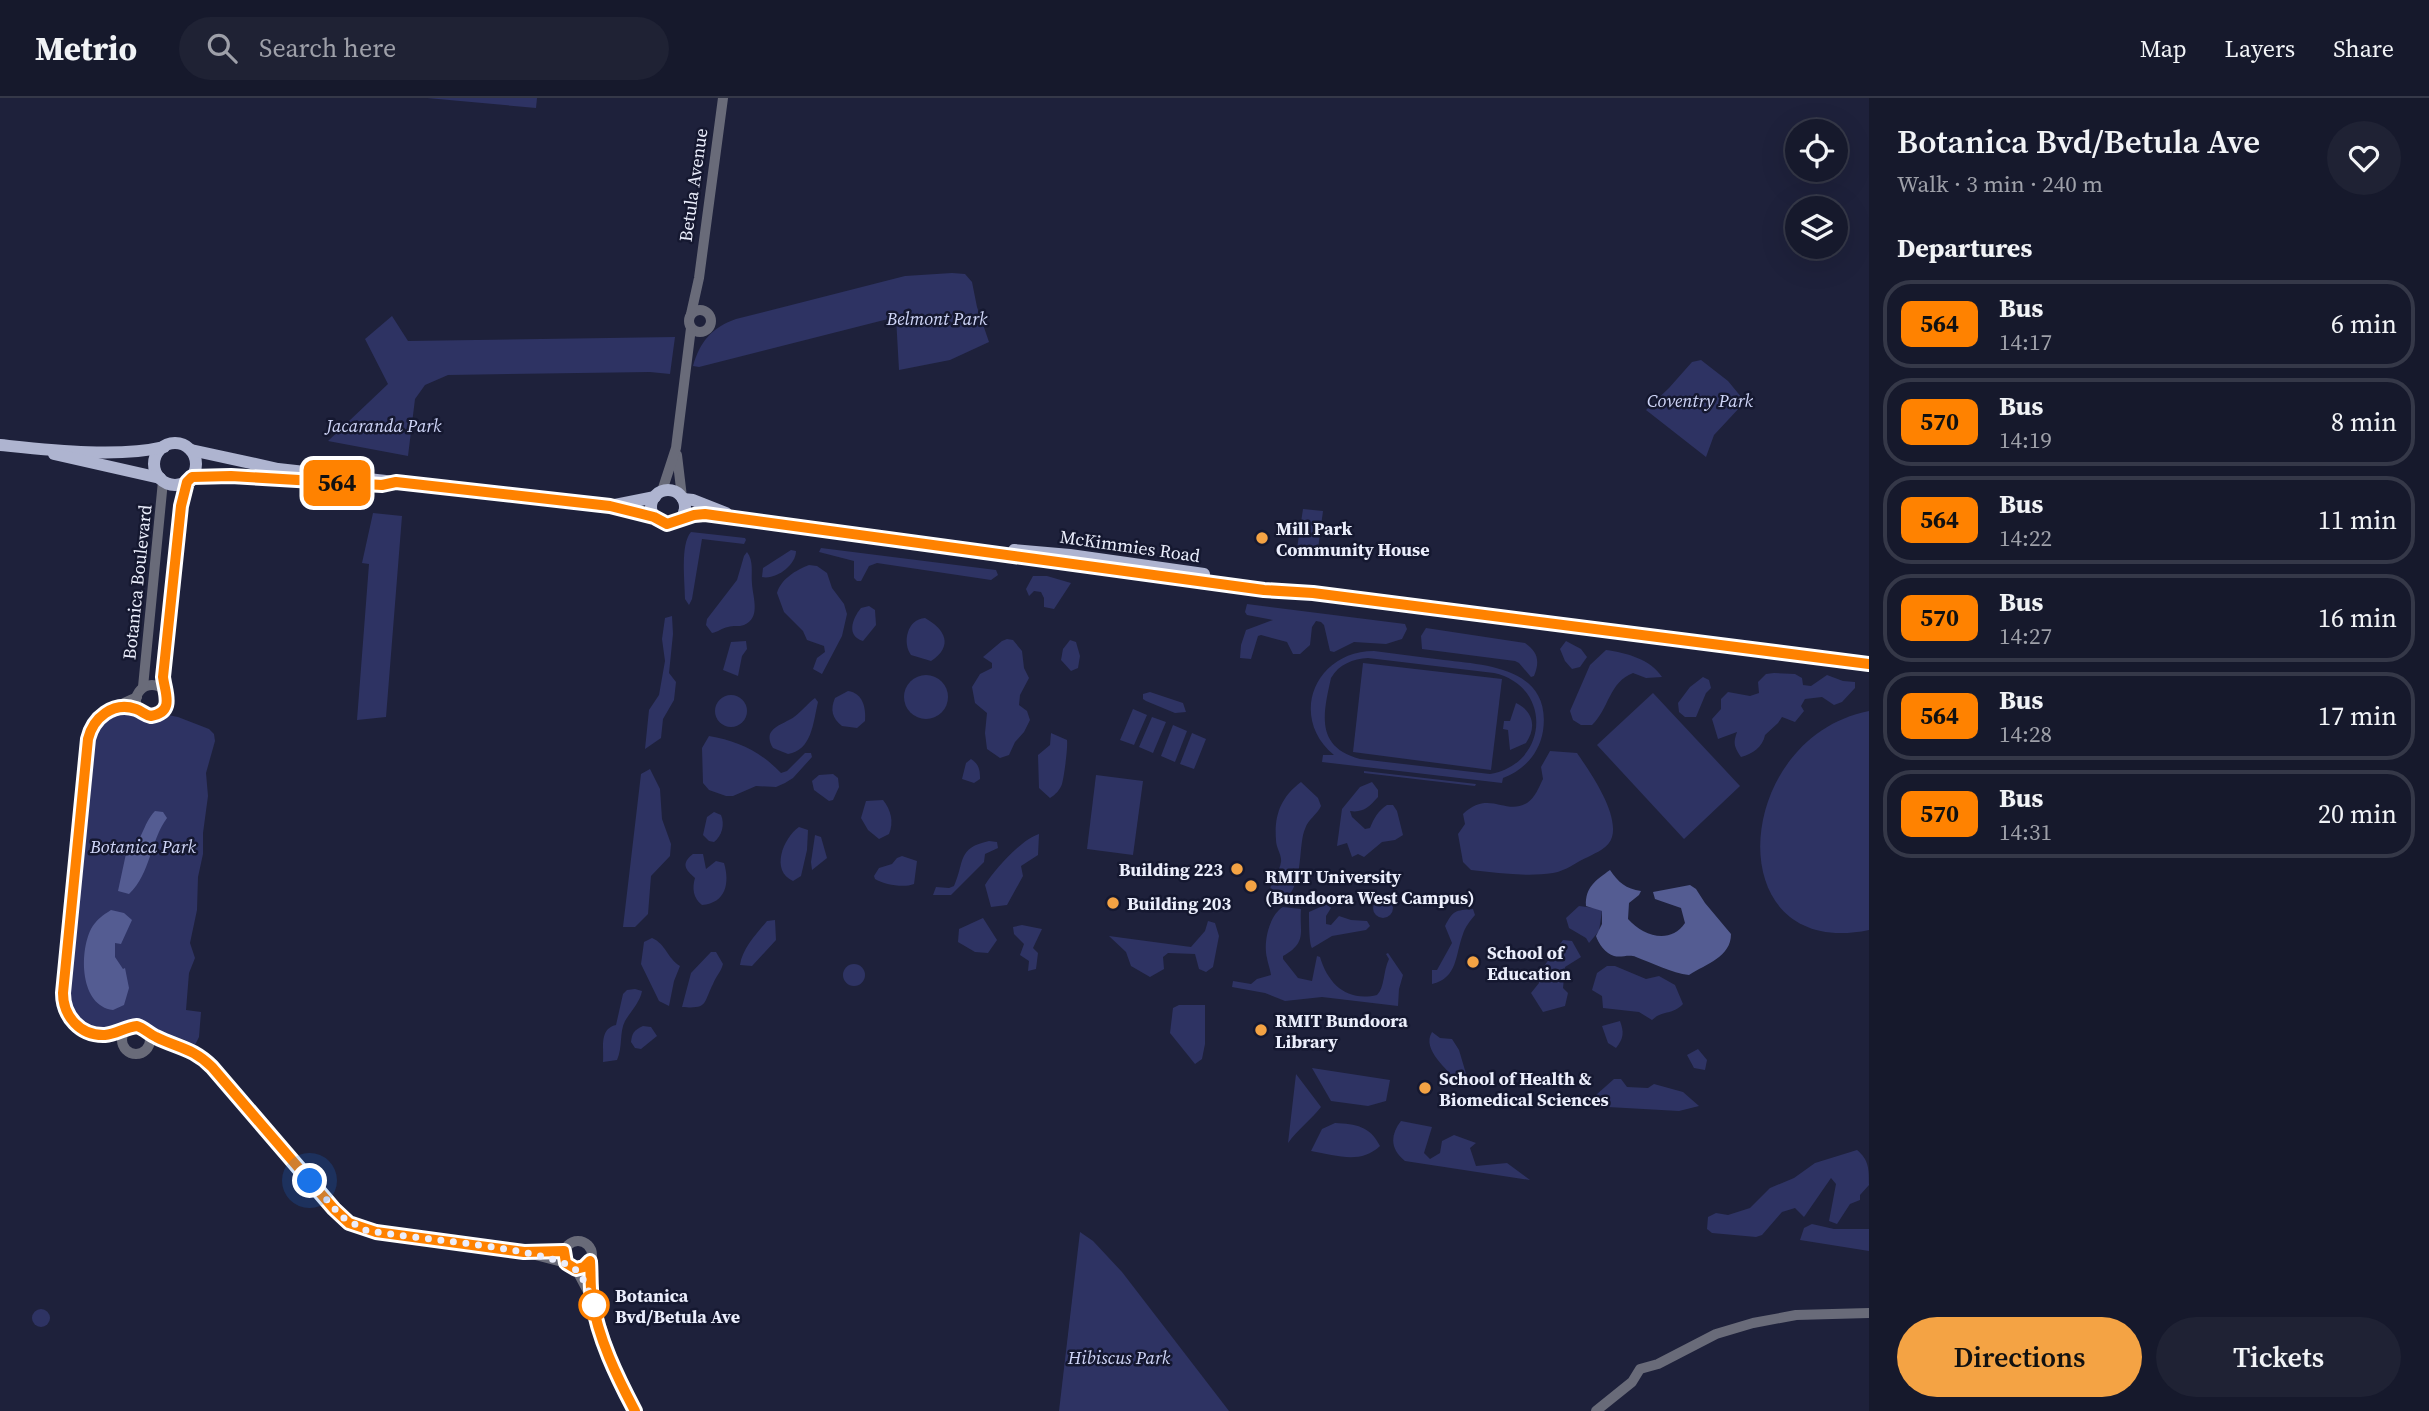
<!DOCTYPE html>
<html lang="en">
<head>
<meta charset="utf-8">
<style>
	body { margin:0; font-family:"Source Serif 4",serif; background:#1f2234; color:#f1f3f6; height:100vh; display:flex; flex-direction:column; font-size:26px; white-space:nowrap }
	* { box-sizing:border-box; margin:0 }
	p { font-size:23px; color:#9ea0a9 }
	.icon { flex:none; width:38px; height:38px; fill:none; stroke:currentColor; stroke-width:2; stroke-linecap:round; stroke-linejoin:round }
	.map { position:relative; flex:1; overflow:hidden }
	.side { display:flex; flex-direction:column; background:#16192c; width:560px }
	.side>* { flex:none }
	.badge { padding:0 14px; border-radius:10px; font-size:24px; line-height:46px }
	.buttons { position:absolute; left:1785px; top:21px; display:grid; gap:14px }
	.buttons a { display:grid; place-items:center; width:63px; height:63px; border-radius:50%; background:#16192c; box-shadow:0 7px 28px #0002,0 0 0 2px #353848; font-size:35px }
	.you { position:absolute; width:35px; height:35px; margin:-18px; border:5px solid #fff; border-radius:50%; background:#1a73e8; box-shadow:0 0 0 10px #1a73e833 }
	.map>.badge { position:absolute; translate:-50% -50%; box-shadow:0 0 0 4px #fff }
	h2 { padding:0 28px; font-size:26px; line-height:63px }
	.round { display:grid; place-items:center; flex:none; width:74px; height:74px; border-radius:37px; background:#1f2234 }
	.summary { display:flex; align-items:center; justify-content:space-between; height:119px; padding:0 28px }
	h1 { font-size:33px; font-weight:600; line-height:52px }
	.primary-button { display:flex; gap:14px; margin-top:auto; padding:14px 28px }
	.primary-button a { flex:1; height:80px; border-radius:42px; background:#f4a344; color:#111; font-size:28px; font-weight:600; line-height:80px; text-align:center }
	.primary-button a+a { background:#1f2234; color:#f1f3f6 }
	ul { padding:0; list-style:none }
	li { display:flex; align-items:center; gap:21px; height:88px; margin:0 14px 10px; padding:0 14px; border:4px solid #353848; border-radius:28px }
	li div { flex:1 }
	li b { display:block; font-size:26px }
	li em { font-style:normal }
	li .badge { min-width:77px; font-weight:700; text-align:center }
	header { display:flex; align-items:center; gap:42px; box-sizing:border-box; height:98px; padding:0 35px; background:#16192c; border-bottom:2px solid #353848 }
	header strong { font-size:33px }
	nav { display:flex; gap:38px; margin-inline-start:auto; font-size:24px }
	.search { width:490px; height:63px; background:#1f2234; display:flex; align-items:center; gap:18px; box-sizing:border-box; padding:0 24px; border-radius:38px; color:#9ea0a9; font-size:26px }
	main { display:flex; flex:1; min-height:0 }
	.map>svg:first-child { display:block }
	.green { fill:#2e3363; fill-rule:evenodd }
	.water { fill:#545c92 }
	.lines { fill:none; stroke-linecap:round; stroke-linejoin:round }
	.minor { stroke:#696b79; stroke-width:10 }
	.major { stroke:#aeb4d0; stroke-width:12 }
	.line-casing { stroke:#fff; stroke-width:16 }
	.line { stroke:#ff8200; stroke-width:10 }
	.walk { stroke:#ebeefc; stroke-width:7; stroke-dasharray:0 12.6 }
	.poi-dot { fill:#f4a344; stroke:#151830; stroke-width:2.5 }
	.stop-dot { fill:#fff; stroke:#ff8200; stroke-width:3.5 }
	.labels { text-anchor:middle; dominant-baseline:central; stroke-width:5; stroke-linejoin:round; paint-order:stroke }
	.street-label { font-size:18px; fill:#ebeefc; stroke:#151830 }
	.park-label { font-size:18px; font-style:italic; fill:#d0d6f8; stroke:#151830 }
	.poi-label { font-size:18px; font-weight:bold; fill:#ebeefc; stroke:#151830; text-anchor:start }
	.stop-label { font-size:18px; font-weight:bold; fill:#ebeefc; stroke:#151830; text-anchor:start }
</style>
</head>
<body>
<header>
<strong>Metrio</strong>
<div class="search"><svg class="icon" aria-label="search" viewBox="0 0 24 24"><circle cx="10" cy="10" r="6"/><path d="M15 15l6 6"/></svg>Search here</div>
<nav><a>Map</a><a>Layers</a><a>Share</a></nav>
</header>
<main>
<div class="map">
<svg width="1869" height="1313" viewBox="0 0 1869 1313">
	<rect width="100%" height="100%" fill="#1e213b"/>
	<!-- green -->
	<g class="green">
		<polygon points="427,0 537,0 536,10"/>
		<path d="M952,175L965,176L972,184L977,209L989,244L950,262L899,272L896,219L699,269L693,268C700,244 711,230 736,221L905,178Z"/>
		<polygon points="392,218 408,243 675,239 670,276 650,274 448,277 425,287 415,301 408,358 328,343 388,286 365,241"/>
		<polygon points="1701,262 1728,283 1742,300 1741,308 1714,337 1706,359 1646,312 1669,290 1692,264"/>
		<polygon points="1303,411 1323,413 1317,459 1296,457"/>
		<polygon points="373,415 402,418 386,619 357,622 369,466 362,465"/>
		<path d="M691,434L745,440L746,442L744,446L702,441L692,501L689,507L685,501C685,484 680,446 691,434Z"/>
		<polygon points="821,450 996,472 998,477 991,482 877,465 869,468 861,483 857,483 854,480 854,463 819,454"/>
		<path d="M791,452L796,453C796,467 776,482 762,479L763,470Z"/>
		<path d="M747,454C754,463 751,475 752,486C753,500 761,520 744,527C739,529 733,527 728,529C722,530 718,534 712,535L706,527L707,521L737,482L744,458Z"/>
		<path d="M809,467L817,468L827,475L832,490L844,506L847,516L842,538L822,576L813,571L817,560L825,554L824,548L807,542L803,533L784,514L777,495C781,481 796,472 809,467Z"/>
		<polygon points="1033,478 1047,478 1071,485 1054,511 1044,509 1044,500 1041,494 1034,493 1029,498 1026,491"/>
		<polygon points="1247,506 1405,526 1407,531 1402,541 1386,546 1354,544 1334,554 1330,553 1324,527 1321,524 1316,523 1312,529 1310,547 1300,556 1293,556 1287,544 1261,537 1258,538 1251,561 1240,560 1241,547 1246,532 1273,522 1247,517 1245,514"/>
		<path d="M869,508L875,512L876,527L863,543C846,538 852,521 861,510Z"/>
		<polygon points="672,518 673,536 669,575 676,584 674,602 663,621 661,640 645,651 649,612 659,597 665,563 662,541 665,520"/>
		<path d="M925,520C945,531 954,548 931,563L911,557C902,545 907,521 925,520Z"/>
		<path d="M1426,530L1525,545C1538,554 1540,563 1534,578L1531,579L1519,565L1515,563L1422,551L1421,538Z"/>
		<polygon points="1007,541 1013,542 1022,553 1024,570 1029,580 1020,597 1019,607 1027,613 1030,622 1024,634 1015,644 1009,657 1000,660 987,651 985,635 987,615 975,605 972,589 980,576 992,570 992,565 983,559 1002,543"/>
		<polygon points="1070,542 1076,544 1080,558 1078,570 1071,573 1061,562 1063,551"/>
		<polygon points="746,543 747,551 742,558 738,578 723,572 731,544"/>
		<polygon points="1566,543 1581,551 1587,559 1580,569 1572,571 1565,563 1560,551"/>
		<path d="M1606,552C1627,555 1650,561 1662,579L1646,580L1633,575C1609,584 1609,611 1592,627H1581L1573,622L1570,613L1590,567Z"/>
		<path d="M1374,553C1397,556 1420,559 1444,562C1487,567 1552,570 1543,633C1539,656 1524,672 1503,680L1502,685L1322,664L1323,657H1334C1288,619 1315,553 1374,553ZM1368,560L1494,575C1553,588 1549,666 1490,676L1360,661C1315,649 1323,616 1331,580C1339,566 1353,561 1368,560Z"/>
		<polygon points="1363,565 1502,581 1491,672 1353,654"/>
		<path d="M1774,575L1795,576L1802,580L1803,587L1811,588L1827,577L1843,583L1855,584V590L1842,604L1834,607L1822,599L1805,601L1801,608L1804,613L1795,624L1782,619L1778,625L1765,637C1763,649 1752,656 1741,659C1734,649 1733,645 1737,634L1718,641L1712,621L1721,611V601L1728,594L1750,598L1759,595L1758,584L1766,576Z"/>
		<circle cx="926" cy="599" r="22"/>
		<polygon points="1703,579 1709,582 1711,590 1706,595 1696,619 1685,619 1679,614 1678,605 1690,589"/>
		<path d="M848,593C863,595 866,610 865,623L857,630L842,628C832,620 830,612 835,600Z"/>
		<polygon points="1150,594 1183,605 1186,614 1175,615 1146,603 1143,601 1143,596"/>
		<polygon points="1653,595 1740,688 1684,741 1597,647"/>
		<circle cx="731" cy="613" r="16"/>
		<path d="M815,600L818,604C813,625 812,652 788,656L773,650C761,630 783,627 794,619C802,613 808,605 815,600Z"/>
		<path d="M1516,605C1533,613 1537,629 1526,645L1510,652L1508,632L1503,631L1504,623H1510Z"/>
		<polygon points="1133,611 1147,617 1134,647 1120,642"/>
		<path d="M129,613L150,621L168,617L178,619L209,631L214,636L215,643L206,675L208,698L203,735V756L198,779L197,812L190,845L195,860L189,875L186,912L201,914L199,939L195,947L183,941L159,937L135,925C129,926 125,929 119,930C96,935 77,926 69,904L84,757L82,753L88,704L90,703L94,653L92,650L96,634L110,618Z"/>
		<path d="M1869,613V832C1717,864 1731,640 1869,613Z"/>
		<polygon points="1152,619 1166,624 1153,655 1139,649"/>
		<polygon points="1173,627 1187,633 1175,664 1161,658"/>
		<path d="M1051,635L1067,642C1068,650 1064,679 1062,686C1060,692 1055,697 1050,700L1039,690L1038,657L1050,647Z"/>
		<polygon points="1192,635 1206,641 1194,671 1180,666"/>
		<path d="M709,638C738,643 760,653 781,675L787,673L805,655H811L812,659L793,680L785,685L776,689L756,688L733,698H726L709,692L703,685L702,650Z"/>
		<path d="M1550,653L1577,655C1590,674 1619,715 1612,739C1609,750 1597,754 1588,759C1576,764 1566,773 1553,775C1527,779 1498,775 1471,772L1463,764L1458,736L1465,726L1463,716C1489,691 1505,718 1527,705C1535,700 1539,689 1543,681L1541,669Z"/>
		<path d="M971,661C979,666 980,672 980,681L974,685L962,681L966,665Z"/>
		<polygon points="650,671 660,691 662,721 671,746 670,758 651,778 648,816 635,829 623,829 641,676"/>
		<polygon points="1364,673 1476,686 1475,688 1364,675"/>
		<polygon points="833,676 838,680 839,689 833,702 829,703 814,692 812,683 819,677"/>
		<polygon points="1096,677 1143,683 1133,757 1087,751"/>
		<path d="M1301,684L1318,700L1321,708C1317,717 1308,721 1305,731C1297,749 1306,799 1275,805C1261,793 1279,778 1281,764C1282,757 1276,750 1276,742C1274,717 1281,699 1301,684Z"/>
		<path d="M1372,684L1378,692V699C1369,709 1363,715 1350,713L1352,719L1365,731L1370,730C1374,720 1378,713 1387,707H1393L1397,713L1403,737L1395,742L1382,744L1364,759L1358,756L1352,759L1347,745L1337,748L1342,711L1360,689Z"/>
		<path d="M883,702C891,712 894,724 889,736L879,741L868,732L861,720L866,703Z"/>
		<path d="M714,714L721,717C725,726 722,738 714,744L709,743L703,737L707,719Z"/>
		<path d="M799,729L808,732L807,752L801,778L793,783C770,773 783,740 799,729Z"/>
		<path d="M1039,736L1038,757L1021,768L1023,778L1007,807L991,809L985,787C995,771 1022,741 1039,736Z"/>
		<polygon points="815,737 821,739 827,760 812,772 811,764"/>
		<path d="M989,743L997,744L998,750L985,756L984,764L951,797H933L936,789L949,790L954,788C965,763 957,750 989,743Z"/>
		<path d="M693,756H703L706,771L716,763L724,765C730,785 726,805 702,807C693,800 692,790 695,780C686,772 680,766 693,756Z"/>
		<path d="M902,758L917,763L914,786C904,790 885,787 875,781L874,778L879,770L892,766L897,760Z"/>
		<circle cx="1383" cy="810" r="10"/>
		<path d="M1327,806L1331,810L1326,818V826L1331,827L1339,818L1351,822L1367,823L1370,828L1366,832L1332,838L1312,850C1309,846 1309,821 1309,814Z"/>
		<polygon points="1579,808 1595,810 1602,813 1599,833 1589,845 1586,840 1569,830 1566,820"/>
		<path d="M1283,809L1301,811C1299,834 1308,844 1283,858V861L1298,880L1312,883L1317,858L1320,859C1328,886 1347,904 1377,897C1385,889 1383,873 1389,861L1386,856L1388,855L1403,877L1399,891L1398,908L1322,899L1285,903L1265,895L1232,889L1233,883L1251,886L1257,881L1271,877C1270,870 1268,866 1267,860C1263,845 1269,817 1283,809Z"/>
		<path d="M1473,811L1475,817C1470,823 1465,829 1463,836C1455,857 1458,880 1432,886V872H1437L1452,845L1445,828C1454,811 1455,813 1473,811Z"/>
		<polygon points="983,820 997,842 988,855 975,854 958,844 959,831"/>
		<path d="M775,822L776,842L752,868L740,867C742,851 757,835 767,823Z"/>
		<polygon points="1208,823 1215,825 1219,838 1213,869 1206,874 1199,871 1195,856 1168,855 1163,859 1164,871 1150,879 1131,868 1126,854 1109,838 1191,849 1205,833"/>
		<polygon points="1022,827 1042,831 1033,850 1038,855 1036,871 1028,873 1029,863 1020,857 1024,846 1014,836 1013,829"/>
		<path d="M652,840C666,846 667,860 680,868L674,883L669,908L659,903L641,866L644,844Z"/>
		<polygon points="1563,842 1572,843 1581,859 1565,869 1563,890 1568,895 1565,908 1543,914 1531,895 1539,885 1539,875"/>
		<path d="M711,854H716L723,866C721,874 716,878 713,886C703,906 708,911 682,909L691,875Z"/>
		<circle cx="854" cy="877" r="11"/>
		<path d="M1607,868H1615L1646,881L1659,878L1675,887L1683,906C1671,918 1664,911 1652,922L1639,914L1603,910L1602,898L1592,892L1597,875Z"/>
		<path d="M635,891L642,893C640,904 631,913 625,923C619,935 623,949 617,962L603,964C604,949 599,931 616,927L623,896L627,892Z"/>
		<polygon points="1179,907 1205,907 1205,946 1202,961 1195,966 1170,935 1173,910"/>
		<path d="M1620,923C1624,934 1624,940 1616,950L1608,945L1602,928Z"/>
		<path d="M643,928L651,929L657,938L641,951L635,950L631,944C632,935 634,932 643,928Z"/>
		<path d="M1432,934L1440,940L1452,941L1459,952L1467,979L1458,985C1448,971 1421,952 1432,934Z"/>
		<polygon points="1698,951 1707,962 1705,972 1694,970 1687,957"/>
		<polygon points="1312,970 1390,982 1386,1003 1368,1008 1331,1003"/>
		<path d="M1296,976L1321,1009C1310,1023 1298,1031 1288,1045Z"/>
		<polygon points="1614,981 1621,981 1627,989 1648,990 1654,986 1683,994 1699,1008 1679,1013 1590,1008 1596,997"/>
		<path d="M1401,1023L1432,1029L1424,1055L1430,1061L1440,1055L1442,1043L1454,1037L1476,1045L1470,1050L1476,1068L1507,1065L1530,1082L1405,1063C1390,1051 1390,1037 1401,1023Z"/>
		<path d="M1335,1025C1356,1026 1370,1028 1380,1048C1360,1067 1336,1057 1311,1053L1322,1031Z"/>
		<path d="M1857,1052C1869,1062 1869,1071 1869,1087L1860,1097V1102L1850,1106L1837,1126L1829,1123L1836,1086L1831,1080L1804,1119L1795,1110L1782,1114L1762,1137L1756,1139L1712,1135L1707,1131L1708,1119L1716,1115L1728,1117L1750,1110L1770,1090L1794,1080L1815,1065Z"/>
		<polygon points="1812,1126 1834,1131 1869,1131 1869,1153 1800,1142 1804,1130"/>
		<polygon points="1080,1134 1093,1143 1122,1174 1229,1313 1059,1313"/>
		<circle cx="41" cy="1220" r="9"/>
	</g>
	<!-- water -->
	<g class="water">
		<path d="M155,713L163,714L167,720C150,743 151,775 129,796L118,793L127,751C143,746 142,726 155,713Z"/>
		<path d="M1610,772C1618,784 1626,791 1641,793L1639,797L1629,805L1628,821C1643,838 1670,847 1685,825L1681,810L1655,801L1653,794L1690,787L1696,791L1705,805L1731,836C1731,859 1706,866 1689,877C1672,875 1652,865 1636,859C1629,856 1621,860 1614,858C1606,856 1598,845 1596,838L1602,826V813L1586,808C1585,789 1596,782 1610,772Z"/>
		<path d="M111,812L124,815L132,822L121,846L115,845V859L123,871L125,870L129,890L124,907L113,912C80,908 79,855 91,831C96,822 103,817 111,812Z"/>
	</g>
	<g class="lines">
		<!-- minor -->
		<g class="minor">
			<circle cx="700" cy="223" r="11"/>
			<polyline points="691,216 699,180 723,0"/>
			<polyline points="677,357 682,399"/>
			<polyline points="662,393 676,350 691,230"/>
			<circle cx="152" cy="603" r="16"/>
			<polyline points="143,589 163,383"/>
			<polyline points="165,594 163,579 181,408 187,384"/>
			<circle cx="136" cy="942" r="14"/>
			<path d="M126,932C95,941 64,934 63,895L88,641C94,616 115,609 137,599"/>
			<polyline points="147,934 190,951 207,964 328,1104 349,1125 365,1132 524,1154 566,1165"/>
			<circle cx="578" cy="1157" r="14"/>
			<polyline points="576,1171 592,1201 618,1279 635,1313"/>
			<polyline points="1596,1313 1632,1284 1640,1271 1658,1266 1716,1236 1753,1225 1796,1217 1869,1215"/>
		</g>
		<!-- major -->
		<g class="major">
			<circle cx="175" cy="366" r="21"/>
			<path d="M0,347C49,352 117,360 164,349"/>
			<polyline points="191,352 278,371 610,408 654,419"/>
			<polyline points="54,356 160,380"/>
			<polyline points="192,379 231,378 337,385"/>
			<circle cx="668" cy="409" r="17"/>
			<polyline points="683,401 693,402 726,415"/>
			<polyline points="610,408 655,399"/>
			<polyline points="679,422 705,416 1241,489 1313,495 1869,566"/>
			<polyline points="1014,452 1070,457 1204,476"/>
		</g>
	</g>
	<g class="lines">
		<!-- line casing -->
		<g class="line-casing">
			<path id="line" d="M635,1313C617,1279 598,1240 592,1201C590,1189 591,1176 590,1163L584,1169L576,1171L566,1165L564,1153L524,1154L376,1134L349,1125L334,1111L212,969C193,950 178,950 156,939C149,936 144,930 137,928C126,929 116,936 105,937C80,938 63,918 63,895L88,641C93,620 113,603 136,611C142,613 145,617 151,618C175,614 165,595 163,579L181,408L187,384L192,379L231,378L382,387L396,384L610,408L654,419L667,426L694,417L705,416L1264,492L1313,495L1869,566"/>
		</g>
		<!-- line -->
		<use href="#line" class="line"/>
		<!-- walk -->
		<path class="walk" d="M310,1083L342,1119L365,1132C407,1141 553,1149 577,1173C585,1181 590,1197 594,1207"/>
	</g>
	<!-- markers -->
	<g class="poi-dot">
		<circle cx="1262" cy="440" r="7"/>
		<circle cx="1237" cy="771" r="7"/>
		<circle cx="1251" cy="788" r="7"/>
		<circle cx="1113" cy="805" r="7"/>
		<circle cx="1473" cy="864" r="7"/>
		<circle cx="1261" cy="932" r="7"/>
		<circle cx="1425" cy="990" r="7"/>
	</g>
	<circle class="stop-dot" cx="594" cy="1207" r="14"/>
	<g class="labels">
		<!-- street labels -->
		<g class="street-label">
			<text transform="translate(693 87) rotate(-82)">Betula Avenue</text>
			<text transform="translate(1130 448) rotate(8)">McKimmies Road</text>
			<text transform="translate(137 484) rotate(-84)">Botanica Boulevard</text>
		</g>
		<!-- park labels -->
		<g class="park-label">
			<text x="937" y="220">Belmont Park</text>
			<text x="1700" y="302">Coventry Park</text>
			<text x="384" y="327">Jacaranda Park</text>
			<text x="143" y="748">Botanica Park</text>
			<text x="1119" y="1259">Hibiscus Park</text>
		</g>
		<!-- poi labels -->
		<g class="poi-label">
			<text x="1276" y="430">Mill Park<tspan x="1276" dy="21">Community House</tspan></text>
			<text x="1223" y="771" text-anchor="end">Building 223</text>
			<text x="1265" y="778">RMIT University<tspan x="1265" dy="21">(Bundoora West Campus)</tspan></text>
			<text x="1127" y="805">Building 203</text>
			<text x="1487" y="854">School of<tspan x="1487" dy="21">Education</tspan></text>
			<text x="1275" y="922">RMIT Bundoora<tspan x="1275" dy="21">Library</tspan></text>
			<text x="1439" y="980">School of Health &amp;<tspan x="1439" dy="21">Biomedical Sciences</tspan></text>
		</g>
		<!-- stop labels -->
		<g class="stop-label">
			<text x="615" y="1197">Botanica<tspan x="615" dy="21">Bvd/Betula Ave</tspan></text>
		</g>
	</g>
</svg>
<div class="buttons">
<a><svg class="icon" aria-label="locate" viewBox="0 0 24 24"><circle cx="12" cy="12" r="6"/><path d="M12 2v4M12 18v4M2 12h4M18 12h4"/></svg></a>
<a><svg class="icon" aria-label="layers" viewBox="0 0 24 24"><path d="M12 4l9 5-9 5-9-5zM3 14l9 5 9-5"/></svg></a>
</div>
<div class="you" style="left:310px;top:1083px"></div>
<b class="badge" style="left:337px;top:385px;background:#ff8200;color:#111">564</b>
</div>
<section class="side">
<div class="summary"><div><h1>Botanica Bvd/Betula Ave</h1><p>Walk · 3 min · 240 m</p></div><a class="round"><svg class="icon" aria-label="heart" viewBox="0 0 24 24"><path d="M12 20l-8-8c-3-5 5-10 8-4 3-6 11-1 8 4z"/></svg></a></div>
<h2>Departures</h2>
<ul>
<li><span class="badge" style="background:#ff8200;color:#111">564</span><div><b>Bus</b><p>14:17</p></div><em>6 min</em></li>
<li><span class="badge" style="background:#ff8200;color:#111">570</span><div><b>Bus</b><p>14:19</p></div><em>8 min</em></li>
<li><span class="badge" style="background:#ff8200;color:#111">564</span><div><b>Bus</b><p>14:22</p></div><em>11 min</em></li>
<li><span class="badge" style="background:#ff8200;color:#111">570</span><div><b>Bus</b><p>14:27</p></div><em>16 min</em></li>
<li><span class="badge" style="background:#ff8200;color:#111">564</span><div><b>Bus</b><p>14:28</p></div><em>17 min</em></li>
<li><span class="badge" style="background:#ff8200;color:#111">570</span><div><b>Bus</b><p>14:31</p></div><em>20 min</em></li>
</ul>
<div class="primary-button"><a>Directions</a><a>Tickets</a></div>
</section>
</main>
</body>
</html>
